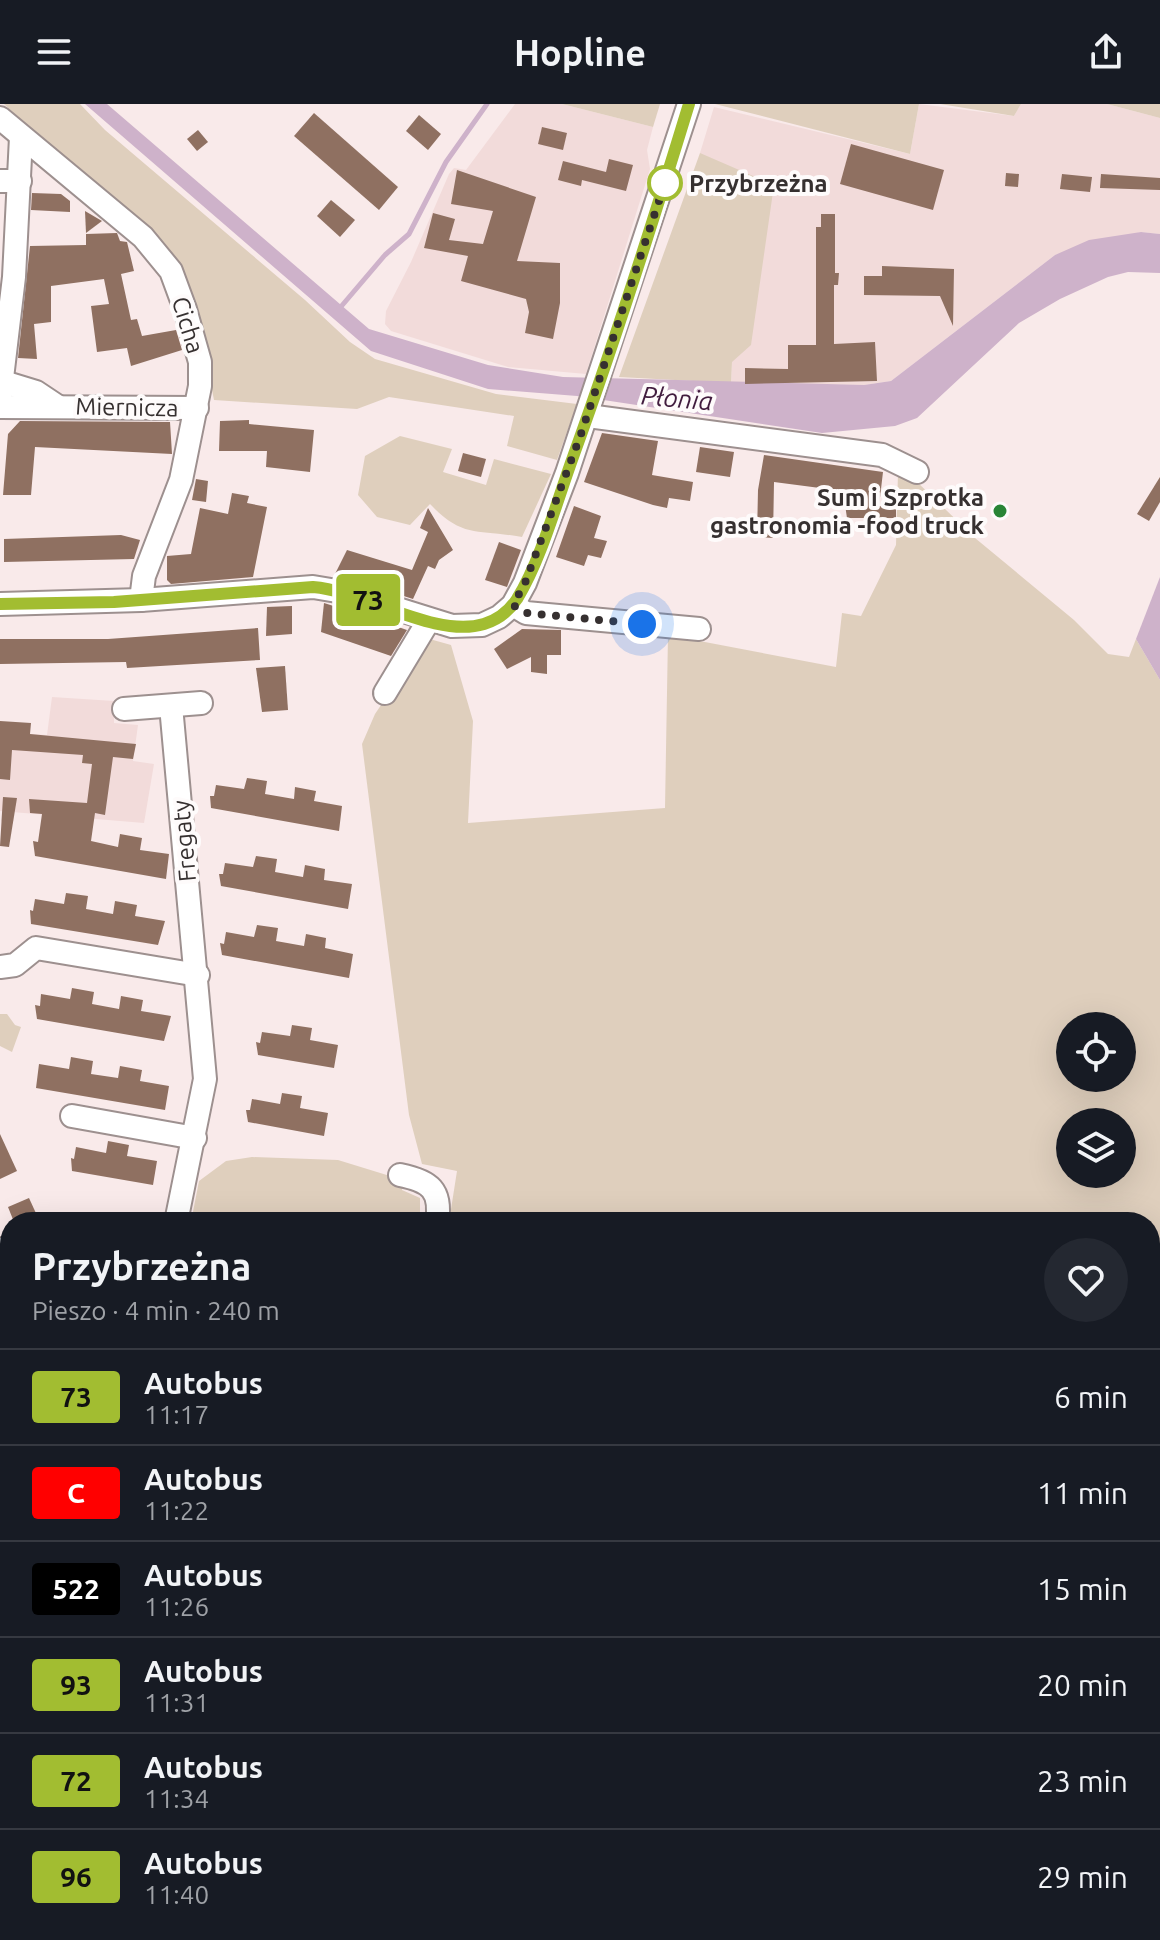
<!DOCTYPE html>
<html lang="pl">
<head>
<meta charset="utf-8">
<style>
	body { margin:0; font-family:Ubuntu,sans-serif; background:#242831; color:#f1f3f6; height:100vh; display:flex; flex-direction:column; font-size:30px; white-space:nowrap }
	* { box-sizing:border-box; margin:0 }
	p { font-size:26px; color:#9ea1a6 }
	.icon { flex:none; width:44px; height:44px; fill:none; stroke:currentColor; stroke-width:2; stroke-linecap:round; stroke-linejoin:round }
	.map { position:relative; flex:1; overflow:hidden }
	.panel { position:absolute; left:0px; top:1108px; width:1160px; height:728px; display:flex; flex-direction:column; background:#171b24; border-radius:32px 32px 0 0; box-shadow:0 8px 32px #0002 }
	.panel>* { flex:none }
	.badge { padding:0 16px; border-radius:6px; font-size:28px; line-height:52px }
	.buttons { position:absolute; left:1056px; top:908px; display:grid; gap:16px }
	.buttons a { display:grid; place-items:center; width:80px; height:80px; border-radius:50%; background:#171b24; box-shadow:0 8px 32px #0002; font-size:40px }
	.you { position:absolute; width:40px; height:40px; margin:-20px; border:6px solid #fff; border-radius:50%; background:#1a73e8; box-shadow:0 0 0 12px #1a73e833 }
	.map>.badge { position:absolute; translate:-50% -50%; box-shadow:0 0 0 4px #fff }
	.round { display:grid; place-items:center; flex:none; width:84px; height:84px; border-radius:42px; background:#242831 }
	.summary { display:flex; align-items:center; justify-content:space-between; height:136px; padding:0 32px }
	h1 { font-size:38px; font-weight:700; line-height:60px }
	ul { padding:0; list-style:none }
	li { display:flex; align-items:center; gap:24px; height:96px; padding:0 32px; border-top:2px solid #363941 }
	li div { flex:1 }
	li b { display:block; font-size:30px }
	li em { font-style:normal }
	li .badge { min-width:88px; font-weight:700; text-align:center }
	header { display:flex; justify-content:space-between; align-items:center; height:104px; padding:0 32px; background:#171b24; font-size:36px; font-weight:700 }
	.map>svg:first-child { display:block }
	.built { fill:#f2dbda }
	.green { fill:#dfcfbd; fill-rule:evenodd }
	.water { fill:#ceb2ca }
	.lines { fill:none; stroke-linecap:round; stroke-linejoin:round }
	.stream { stroke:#ceb2ca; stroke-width:5 }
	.building { fill:#8f7061 }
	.minor-casing { stroke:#9d908f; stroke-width:26 }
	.minor { stroke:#fff; stroke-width:22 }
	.line-casing { stroke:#fff; stroke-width:18 }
	.line { stroke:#a2bd31; stroke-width:12 }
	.walk { stroke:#363030; stroke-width:8; stroke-dasharray:0 14.4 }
	.stop-dot { fill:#fff; stroke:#a2bd31; stroke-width:4 }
	.poi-dot { fill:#298536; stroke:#fefbfb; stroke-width:3 }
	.labels { text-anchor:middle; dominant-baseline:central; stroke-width:8; stroke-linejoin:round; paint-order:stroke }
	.stop-label { font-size:24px; font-weight:bold; fill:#363030; stroke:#fefbfb; text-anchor:start }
	.street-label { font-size:24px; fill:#363030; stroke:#fefbfb }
	.poi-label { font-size:24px; font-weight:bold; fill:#363030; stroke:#fefbfb; text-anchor:end }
	.water-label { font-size:26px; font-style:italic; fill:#411c3e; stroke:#fefbfb }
</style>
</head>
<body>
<header><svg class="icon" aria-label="menu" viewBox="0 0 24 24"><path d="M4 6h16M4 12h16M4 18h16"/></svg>Hopline<svg class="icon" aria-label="share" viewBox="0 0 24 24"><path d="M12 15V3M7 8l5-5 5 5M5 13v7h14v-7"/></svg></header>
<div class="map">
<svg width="1160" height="1836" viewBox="0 0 1160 1836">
	<rect width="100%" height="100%" fill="#f9eaea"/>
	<!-- built -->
	<g class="built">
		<polygon points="515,0 562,0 653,23 647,46 650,65 586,270 508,263 391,227 385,220 386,207 411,158 449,70 454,64 466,66"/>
		<polygon points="919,0 1014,12 1021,0 1107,0 1160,14 1160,130 1141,128 1055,151 891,277 864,281 731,279 732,258 700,49 714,3 910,50"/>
		<polygon points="52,593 114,597 114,619 138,621 133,657 154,660 144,719 0,707 0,628 47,631"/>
	</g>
	<!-- green -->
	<g class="green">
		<polygon points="4,0 80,0 105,26 305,196 350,238 375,255 496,290 577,300 557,356 507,342 514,312 389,293 357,305 214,296 195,201 181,167"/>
		<polygon points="562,0 660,0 653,23"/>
		<polygon points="715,0 919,0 910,50"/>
		<polygon points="940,0 1021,0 1014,12"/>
		<polygon points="1107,0 1160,0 1160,14"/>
		<polygon points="700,49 774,81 751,241 732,258 731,279 619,273"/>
		<path d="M400,332L452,345L443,368L486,381L494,355L551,370L522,433C478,425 463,435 430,400L410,421L377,413L358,391L365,352Z"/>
		<path d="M898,369L914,375L975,434L1074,516L1108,550L1129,553L1136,535L1160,576V1242L1150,1227V1118H449L457,1067L422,1060L409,1011L362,640L375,610L426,534L451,541L473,617L468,719L665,704L668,531L836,563L842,509L861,512L896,441ZM1070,922H1122V974H1070ZM1070,1018H1122V1070H1070Z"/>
		<polygon points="0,910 7,910 15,921 21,923 12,948 0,942"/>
		<polygon points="252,1053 338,1056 403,1076 402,1086 420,1094 420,1118 191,1118 199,1077 226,1057"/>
		<polygon points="67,1826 183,1826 201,1836 62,1836"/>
		<polygon points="368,1826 543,1826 543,1836 390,1836"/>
		<polygon points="1015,1826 1082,1826 1084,1836 1018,1836"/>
	</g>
	<!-- water -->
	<g class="water">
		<polygon points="85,0 107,0 369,225 488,261 563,273 864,281 891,277 1055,151 1089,136 1141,128 1160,130 1160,169 1128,168 1108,173 1060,195 1019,219 917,314 895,322 822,329 577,292 488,285 371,247"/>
		<polygon points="1160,473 1160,576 1136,535"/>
		<polygon points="1160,1181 1160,1836 1144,1836 1144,1826 1150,1826 1150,1190"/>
		<polygon points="275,1826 366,1826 386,1836 297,1836"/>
	</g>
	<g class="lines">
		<!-- stream -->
		<polyline class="stream" points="339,205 385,151 409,130 446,58 487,0"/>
	</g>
	<!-- building -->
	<g class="building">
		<polygon points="314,9 398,83 379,106 294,32"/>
		<polygon points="419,11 441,30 428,46 406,27"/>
		<polygon points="542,23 567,29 563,46 538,40"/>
		<polygon points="198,26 208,38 197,47 187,35"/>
		<polygon points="851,40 944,66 933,106 840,80"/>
		<polygon points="609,55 633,61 626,87 582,76 581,82 558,76 563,57 606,68"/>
		<polygon points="457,66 536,93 517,157 560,159 560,199 553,235 525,229 529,208 526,195 461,177 468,152 424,144 433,109 455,115 449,136 483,140 493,107 451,100"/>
		<polygon points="1006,69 1019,70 1018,83 1005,82"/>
		<polygon points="1062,70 1092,73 1090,88 1060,85"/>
		<polygon points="1101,70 1160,74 1160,86 1100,84"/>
		<polygon points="32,89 61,90 70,97 70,108 31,106"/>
		<polygon points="331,96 355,116 340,133 317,112"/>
		<polygon points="85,107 102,117 86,129"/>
		<polygon points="821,110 835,110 835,169 839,169 838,181 834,181 834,240 875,238 877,277 745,280 745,264 788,265 788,241 816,241 816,123 821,123"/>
		<polygon points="117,129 120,137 127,138 134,167 121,170 131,216 137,215 142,232 176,226 182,246 131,262 127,244 97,248 91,202 109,200 104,175 51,182 51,218 34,220 37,255 18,254 30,142 86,141 86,130"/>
		<polygon points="882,162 954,165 953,222 940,192 864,191 864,172 882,172"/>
		<polygon points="249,316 249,320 314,326 310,368 266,363 267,347 219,347 220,317"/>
		<polygon points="20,317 170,318 172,350 35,343 31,391 3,391 8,330"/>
		<polygon points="602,329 658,337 652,371 693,378 690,397 669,394 667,404 653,401 584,378"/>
		<polygon points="700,343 734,348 730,373 696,368"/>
		<polygon points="463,349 486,355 481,373 458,367"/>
		<polygon points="764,351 883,368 879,402 896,402 896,414 847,414 843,387 774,378 773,434 757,433 758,386"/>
		<polygon points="1160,373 1160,398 1149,417 1137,410"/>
		<polygon points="196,375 208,377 206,398 192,396"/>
		<polygon points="232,389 249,392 247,399 267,403 253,473 171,480 167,476 167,452 191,450 200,404 228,410"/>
		<polygon points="574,402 601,412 594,434 607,437 601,454 588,451 584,462 556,453"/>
		<polygon points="428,404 453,446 439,456 435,465 428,462 413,495 335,470 347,446 412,466 428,428 420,424"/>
		<polygon points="121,431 140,436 134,455 4,458 4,435"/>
		<polygon points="499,438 521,446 507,483 485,476"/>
		<polygon points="324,499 372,514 407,526 391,552 321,528"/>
		<polygon points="292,502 292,530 266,532 267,503"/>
		<polygon points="258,524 260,556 127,564 126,558 0,560 0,535 108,535"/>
		<polygon points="522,525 561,526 561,551 547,551 547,570 531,568 531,553 507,565 494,545"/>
		<polygon points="285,562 288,606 262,608 256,564"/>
		<polygon points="0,617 31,619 30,630 136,640 133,655 113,653 105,711 95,709 91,737 118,743 120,730 142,734 140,746 169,750 166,775 35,752 33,737 38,738 42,710 30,709 29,695 87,699 92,660 82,659 83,651 12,646 10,676 0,675"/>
		<polygon points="247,674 267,677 265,690 294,695 295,683 316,687 314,697 342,702 339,727 211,704 210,692 214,692 216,681 244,685"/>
		<polygon points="3,693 17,694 9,743 0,742"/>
		<polygon points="256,752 277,755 275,768 303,773 305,761 325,765 324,776 352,780 348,805 221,782 219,770 223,770 225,759 253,763"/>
		<polygon points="66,789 88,792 86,805 113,810 115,797 137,801 135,812 165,817 158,841 31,820 30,806 33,807 35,795 64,800"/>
		<polygon points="257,821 278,824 276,837 304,842 306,830 326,834 325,844 353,850 349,874 222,851 220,839 224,840 226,828 254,833"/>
		<polygon points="72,884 94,888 92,900 119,905 121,892 143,896 141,907 171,912 164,937 37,915 35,901 40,902 41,890 70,895"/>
		<polygon points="292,921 312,924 310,936 338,941 334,964 258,951 256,938 260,939 262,928 290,932"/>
		<polygon points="71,953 93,957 91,970 118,974 120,962 142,966 140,977 169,982 165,1006 36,984 39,960 69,965"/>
		<polygon points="282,989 302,992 300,1004 328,1009 324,1032 248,1018 246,1006 250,1006 252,995 280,1000"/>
		<polygon points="0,1030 17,1067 0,1075"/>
		<polygon points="108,1037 129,1041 127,1052 157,1057 153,1081 72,1067 71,1054 74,1055 76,1043 106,1049"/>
		<polygon points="29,1094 40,1118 14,1118 8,1103"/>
	</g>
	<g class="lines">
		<!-- minor casing -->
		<g class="minor-casing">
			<g id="minor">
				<polyline points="0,14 143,133 171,167 185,205 200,258 200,282 181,376 144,472 141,496"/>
				<polyline points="0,77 20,77"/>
				<polyline points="0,277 36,288 57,302"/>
				<polyline points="0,291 14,173 21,33"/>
				<polyline points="0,303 197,304"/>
				<polyline points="588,312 882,351 917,368"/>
				<polyline points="0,500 141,496 313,483 343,488 452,522 482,521 499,513 513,501 525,479 567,369 689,0"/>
				<polyline points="513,501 526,509 699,525"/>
				<polyline points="385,589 429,516"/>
				<polyline points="171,602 205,975 176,1118"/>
				<polyline points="124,605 201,599"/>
				<polyline points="0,863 15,861 36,844 198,871"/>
				<polyline points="72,1012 195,1034"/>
				<path d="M400,1071C430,1077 442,1086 437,1118"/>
				<polyline points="0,1145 10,1166"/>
				<polyline points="0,1718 10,1722"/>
				<polyline points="0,1772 10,1750"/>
				<polyline points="206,1826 220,1834"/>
			</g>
		</g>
		<!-- minor -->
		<use href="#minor" class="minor"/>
	</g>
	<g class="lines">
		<!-- line casing -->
		<g class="line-casing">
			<path id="line" d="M0,500L114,498L313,483C364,487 435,535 484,520C497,516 509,507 517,495C541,456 557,397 573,353C615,237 653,118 689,0"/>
		</g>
		<!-- line -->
		<use href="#line" class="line"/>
		<!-- walk -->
		<polyline class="walk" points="642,520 526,509 513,501 525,479 581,330 665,79"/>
	</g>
	<!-- markers -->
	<circle class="stop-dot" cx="665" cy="79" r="16"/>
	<circle class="poi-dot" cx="1000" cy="407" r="8"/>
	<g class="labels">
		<!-- stop labels -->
		<g class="stop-label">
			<text x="689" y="79">Przybrzeżna</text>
		</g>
		<!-- street labels -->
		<g class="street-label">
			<text transform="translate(188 221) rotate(73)">Cicha</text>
			<text transform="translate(127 303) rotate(1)">Miernicza</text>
			<text transform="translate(184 737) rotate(-95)">Fregaty</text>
		</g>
		<!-- poi labels -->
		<g class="poi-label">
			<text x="984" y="393">Sum i Szprotka<tspan x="984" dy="28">gastronomia -food truck</tspan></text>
		</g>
		<!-- water labels -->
		<g class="water-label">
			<text transform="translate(677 294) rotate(5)">Płonia</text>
		</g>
	</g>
</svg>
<div class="buttons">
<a><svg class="icon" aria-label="locate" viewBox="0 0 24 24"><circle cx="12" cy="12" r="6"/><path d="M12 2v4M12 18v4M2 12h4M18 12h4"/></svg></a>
<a><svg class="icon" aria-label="layers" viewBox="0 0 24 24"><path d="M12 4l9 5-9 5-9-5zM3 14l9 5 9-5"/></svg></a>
</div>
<div class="you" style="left:642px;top:520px"></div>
<b class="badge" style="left:368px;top:496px;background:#a2bd31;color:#111">73</b>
<section class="panel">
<div class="summary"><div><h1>Przybrzeżna</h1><p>Pieszo · 4 min · 240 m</p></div><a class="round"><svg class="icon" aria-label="heart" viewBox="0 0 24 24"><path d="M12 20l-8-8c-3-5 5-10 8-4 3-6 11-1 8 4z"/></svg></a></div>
<ul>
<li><span class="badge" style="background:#a2bd31;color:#111">73</span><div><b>Autobus</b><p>11:17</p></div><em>6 min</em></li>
<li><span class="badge" style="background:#f00;color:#fff">C</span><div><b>Autobus</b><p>11:22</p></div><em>11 min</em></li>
<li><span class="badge" style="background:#000;color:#fff">522</span><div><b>Autobus</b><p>11:26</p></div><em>15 min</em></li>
<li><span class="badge" style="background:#a2bd31;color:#111">93</span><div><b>Autobus</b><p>11:31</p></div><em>20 min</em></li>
<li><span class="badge" style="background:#a2bd31;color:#111">72</span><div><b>Autobus</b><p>11:34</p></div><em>23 min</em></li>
<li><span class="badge" style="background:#a2bd31;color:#111">96</span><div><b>Autobus</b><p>11:40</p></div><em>29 min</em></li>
</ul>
</section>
</div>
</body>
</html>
